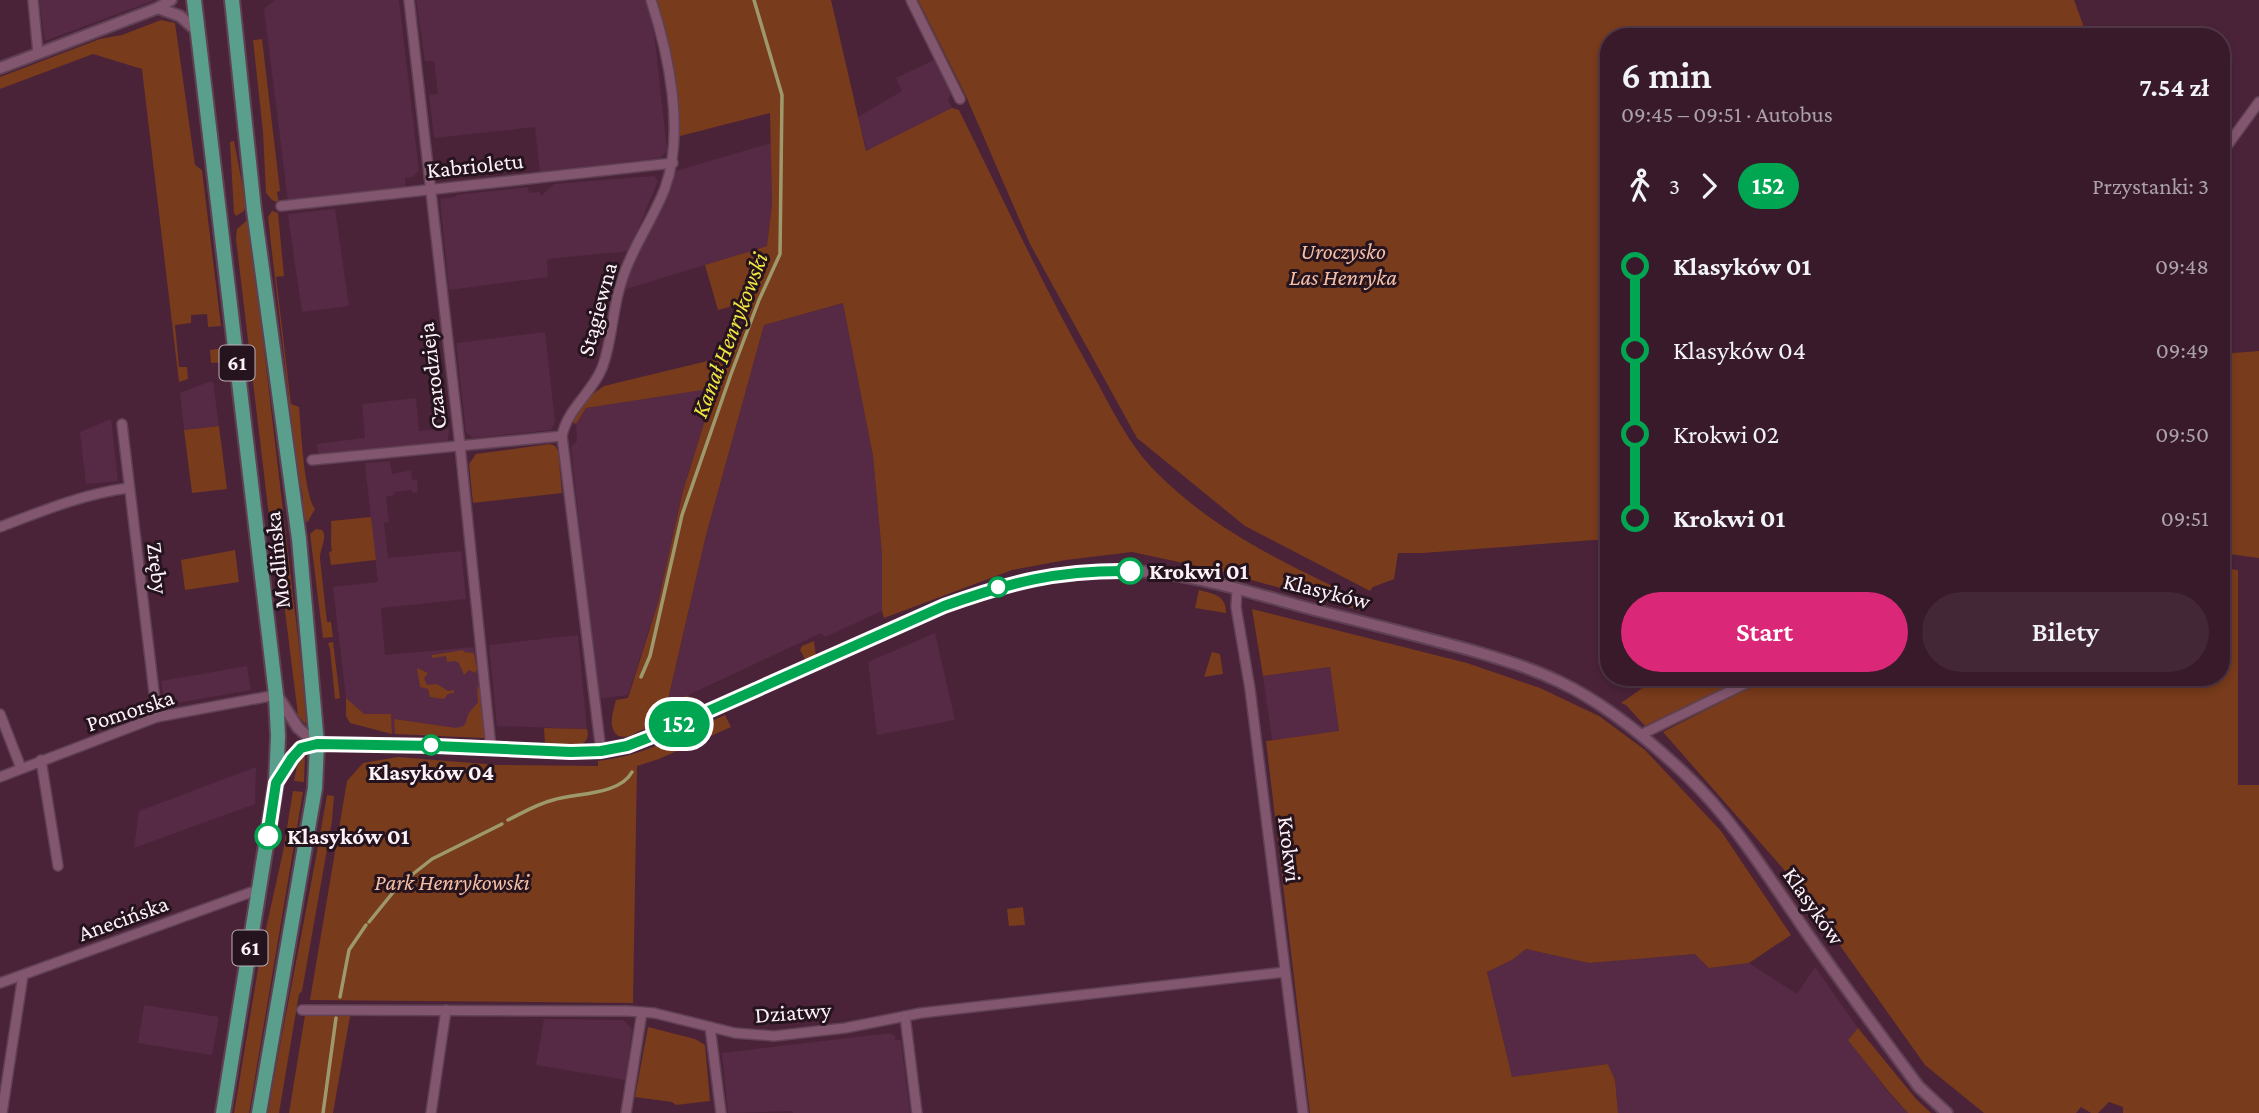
<!DOCTYPE html>
<html lang="pl">
<head>
<meta charset="utf-8">
<style>
	body { margin:0; font-family:"Crimson Pro",serif; background:#432737; color:#f1f3f6; height:100vh; display:flex; flex-direction:column; font-size:26px; white-space:nowrap }
	* { box-sizing:border-box; margin:0 }
	p { font-size:23px; color:#aba1a9 }
	.icon { flex:none; width:38px; height:38px; fill:none; stroke:currentColor; stroke-width:2; stroke-linecap:round; stroke-linejoin:round }
	.map { position:relative; flex:1; overflow:hidden }
	.details { position:absolute; left:1600px; top:28px; width:630px; height:658px; display:flex; flex-direction:column; background:#381a2b; border-radius:28px; box-shadow:0 4px 10px #0003,0 0 0 2px #523847 }
	.details>* { flex:none }
	.badge { padding:0 14px; border-radius:23px; font-size:24px; line-height:46px }
	.map>.badge { position:absolute; translate:-50% -50%; box-shadow:0 0 0 4px #fff }
	.legs { display:flex; align-items:center; gap:10px; height:77px; padding:0 21px; font-size:23px }
	.legs p { margin-inline-start:auto }
	.headline { display:flex; align-items:center; justify-content:space-between; height:119px; padding:0 21px }
	h1 { font-size:38px; font-weight:600; line-height:52px }
	.button { display:flex; gap:14px; margin-top:auto; padding:14px 21px }
	.button a { flex:1; height:80px; border-radius:42px; background:#db2777; color:#fff; font-size:28px; font-weight:600; line-height:80px; text-align:center }
	.button a+a { background:#432737; color:#f1f3f6 }
	ul { padding:0 21px; list-style:none }
	li { display:flex; align-items:center; gap:24px; height:84px; font-size:26px }
	li i { display:grid; place-items:center; width:10px; height:100%; margin:0 9px; background:currentColor }
	li i::after { content:''; width:18px; height:18px; margin:-9px; border:5px solid; border-radius:50%; background:#381a2b }
	li p { margin-inline-start:auto }
	li:first-child i { background:linear-gradient(#0000 50%,currentColor 0) }
	li:last-child i { background:linear-gradient(currentColor 50%,#0000 0) }
	.map>svg:first-child { display:block }
	.built { fill:#562944 }
	.green { fill:#783b1b }
	.lines { fill:none; stroke-linecap:round; stroke-linejoin:round }
	.stream { stroke:#9e996c; stroke-width:3.5 }
	.minor-casing { stroke:#604154; stroke-width:12 }
	.tertiary-casing { stroke:#604154; stroke-width:14 }
	.primary-casing { stroke:#604154; stroke-width:18 }
	.minor { stroke:#82566e; stroke-width:9 }
	.tertiary { stroke:#82566e; stroke-width:10 }
	.primary { stroke:#5a9f8b; stroke-width:14 }
	.line-1-casing { stroke:#fff; stroke-width:16 }
	.line-1 { stroke:#00a651; stroke-width:10 }
	.stop-1-dot { fill:#fff; stroke:#00a651; stroke-width:3.5 }
	.labels { text-anchor:middle; dominant-baseline:central; stroke-width:6; stroke-linejoin:round; paint-order:stroke }
	.shield { fill:#25131d; stroke:#bcafb6; stroke-width:2 }
	.shield-label { font-size:21px; font-weight:bold; fill:#fcf2f7 }
	.street-label { font-size:23px; fill:#fcf2f7; stroke:#25131d }
	.park-label { font-size:23px; font-style:italic; fill:#f4bfa6; stroke:#25131d }
	.stop-label { font-size:23px; font-weight:bold; fill:#fcf2f7; stroke:#25131d; text-anchor:start }
	.water-label { font-size:24px; font-style:italic; fill:#f1e83f; stroke:#25131d }
</style>
</head>
<body>
<div class="map">
<svg width="2259" height="1113" viewBox="0 0 2259 1113">
	<rect width="100%" height="100%" fill="#4a2339"/>
	<!-- built -->
	<g class="built">
		<polygon points="39,0 155,0 45,41"/>
		<polygon points="275,0 399,0 419,170 413,177 405,178 405,188 288,202 264,9"/>
		<polygon points="416,0 646,0 653,22 667,151 660,158 540,172 535,127 434,138 429,95 438,94 434,61 425,61"/>
		<polygon points="934,60 951,94 948,99 952,108 867,151 858,117 902,91 896,78"/>
		<polygon points="771,143 772,204 767,246 623,290 676,171"/>
		<polygon points="654,176 658,181 629,251 547,259 548,277 449,290 440,199 455,197 456,195 528,187 529,193 540,192 541,196 554,184"/>
		<polygon points="335,209 349,306 302,312 288,216 289,214"/>
		<polygon points="844,303 873,456 882,554 882,611 825,637 821,633 667,705 706,535 764,325"/>
		<polygon points="545,332 555,422 551,430 473,438 466,432 456,343"/>
		<polygon points="208,382 213,382 219,426 184,430 180,393"/>
		<polygon points="715,387 683,491 658,603 628,695 598,699 571,447 577,441 576,424 586,408"/>
		<polygon points="416,398 419,431 449,428 448,441 319,455 316,444 365,438 362,404"/>
		<polygon points="111,419 118,481 86,484 80,432"/>
		<polygon points="390,461 392,474 411,470 412,480 417,479 418,492 412,493 412,490 394,492 394,495 386,497 389,522 384,523 388,558 461,551 466,599 381,608 385,655 474,647 485,738 395,734 350,723 346,716 346,698 333,587 378,582 365,463"/>
		<polygon points="935,633 955,720 877,735 868,662"/>
		<polygon points="578,635 587,729 497,726 489,645"/>
		<polygon points="247,666 251,690 165,705 161,681"/>
		<polygon points="1330,667 1339,732 1272,740 1263,676"/>
		<polygon points="256,767 255,804 134,848 139,811"/>
		<polygon points="1526,949 1589,963 1695,953 1709,968 1749,963 1797,994 1815,967 1858,1028 1849,1040 1888,1092 1908,1113 1618,1113 1615,1080 1608,1064 1512,1077 1487,972 1512,960"/>
		<polygon points="144,1005 219,1017 212,1055 138,1043"/>
		<polygon points="544,1019 623,1020 632,1029 626,1080 536,1065"/>
		<polygon points="890,1033 895,1036 895,1040 901,1040 910,1113 793,1113 792,1111 728,1113 722,1053"/>
	</g>
	<!-- green -->
	<g class="green">
		<path d="M658,0H831L866,151L952,108L959,110C1002,197 1043,286 1091,371C1111,407 1128,444 1157,473C1218,534 1288,564 1364,601L1359,610L1216,570L1132,552L1066,560L1012,570L884,618L882,611V554L873,456L843,303L764,325L706,535L667,704L688,695L695,710C678,718 663,726 645,729C633,732 633,739 618,736C607,726 613,713 616,700L628,698L658,603L683,491L715,388L586,408L576,424L569,420L587,398L604,386L732,355L751,301L718,310L705,265L767,246L772,204L770,113L680,136C680,89 667,46 655,1Z"/>
		<polygon points="918,0 2074,0 2085,30 2098,37 1608,37 1608,539 1423,553 1398,553 1394,579 1373,587 1370,591 1245,526 1137,438 1030,244 966,96"/>
		<polygon points="161,20 175,23 195,165 202,170 221,326 208,327 207,314 191,315 191,323 175,325 179,367 187,367 188,379 179,382 142,69 93,54 0,89 0,77 100,39 122,35"/>
		<polygon points="262,39 280,191 277,192 279,203 272,200 266,193 263,132 253,40"/>
		<polygon points="234,141 246,204 244,211 236,216 234,213 230,142"/>
		<path d="M272,211L278,213L284,276L276,277L291,404L299,407C301,428 304,495 315,509L307,523L303,512V497L297,468L271,244L268,217Z"/>
		<polygon points="246,221 249,222 303,680 306,721 305,724 298,715 281,579 268,508 236,239 237,229"/>
		<polygon points="224,348 226,362 211,363 210,350"/>
		<polygon points="2259,351 2259,558 2221,553 2221,354"/>
		<polygon points="219,426 227,489 192,493 184,430"/>
		<polygon points="550,444 555,446 558,451 562,493 473,503 469,464 476,454"/>
		<path d="M371,517L376,560L331,565L329,552L332,551C330,541 332,532 331,521Z"/>
		<path d="M316,529L322,530C328,537 320,548 320,559L327,622H331L333,637L323,638L310,534Z"/>
		<polygon points="235,550 239,582 185,590 181,560"/>
		<polygon points="2221,568 2238,570 2238,785 2259,785 2259,1113 2123,1113 2123,1107 2109,1102 2098,1113 2091,1113 2081,1107 2076,1113 1984,1113 1925,1065 1794,881 1663,732 1770,677 2221,677"/>
		<path d="M1199,590C1214,594 1226,595 1226,613L1195,608Z"/>
		<polygon points="1252,609 1467,663 1540,688 1599,716 1645,750 1721,831 1791,935 1749,963 1709,968 1695,954 1589,963 1526,949 1512,960 1487,972 1512,1077 1608,1064 1615,1080 1618,1113 1310,1113 1266,741 1339,731 1330,667 1263,676"/>
		<polygon points="814,641 816,657 806,661 800,650 802,646"/>
		<polygon points="333,642 340,698 335,699 330,649 328,643"/>
		<polygon points="463,650 464,652 474,653 476,665 478,668 475,673 469,670 464,675 459,663 455,661 447,662 446,656 432,658 432,655"/>
		<polygon points="1212,652 1220,654 1223,674 1204,677"/>
		<polygon points="417,668 428,673 424,678 427,685 437,684 448,691 454,690 454,693 448,694 444,699 430,697 428,689 420,687"/>
		<polygon points="1658,677 1747,677 1645,726 1626,705 1621,703"/>
		<path d="M477,686L481,691L485,738L395,734L394,719L456,728C467,726 465,724 468,715C470,710 476,706 478,702Z"/>
		<polygon points="346,698 364,714 391,714 392,734 350,723 346,716"/>
		<path d="M725,715L731,727L659,759L637,766L633,1003L310,1000L347,781L363,763L398,757L498,765L598,766V761C644,756 683,734 725,715Z"/>
		<path d="M544,728L587,729C589,736 587,741 581,745L545,744Z"/>
		<polygon points="305,753 304,782 294,781 297,766"/>
		<polygon points="293,791 303,792 249,1113 234,1113 261,951 283,852"/>
		<path d="M327,795L334,796L332,821L302,991L299,994L279,1113H268C286,1007 309,902 327,795Z"/>
		<polygon points="1023,907 1025,925 1009,926 1007,909"/>
		<polygon points="305,1015 350,1016 333,1113 289,1113"/>
		<polygon points="648,1027 695,1039 705,1045 710,1101 676,1105 672,1102 635,1097"/>
		<polygon points="1858,1028 1916,1099 1931,1113 1908,1113 1889,1092 1848,1040"/>
	</g>
	<g class="lines">
		<!-- stream -->
		<g class="stream">
			<polyline points="641,677 650,656 682,515 731,374 759,300 780,254 782,95 754,0"/>
			<path d="M508,820C522,813 537,804 553,800C576,793 620,795 632,772"/>
			<polyline points="369,922 399,885 432,859 502,824"/>
			<polyline points="340,997 349,950 366,925"/>
			<polyline points="323,1113 336,1018"/>
		</g>
		<!-- minor casing -->
		<g class="minor-casing">
			<g id="minor">
				<polyline points="33,0 38,53"/>
				<polyline points="409,0 460,446 491,748"/>
				<polyline points="911,0 960,99"/>
				<polyline points="2221,154 2259,102"/>
				<polyline points="281,206 673,163"/>
				<polyline points="122,424 157,717"/>
				<polyline points="312,460 562,436"/>
				<path d="M0,527C42,511 83,494 128,488"/>
				<polyline points="1237,590 1236,607 1250,689 1303,1113"/>
				<polyline points="0,714 21,768"/>
				<polyline points="1640,735 1759,677"/>
				<path d="M601,751L562,436C567,409 592,393 602,368C613,339 612,308 622,280C632,247 653,220 665,188C685,133 669,55 651,0"/>
				<polyline points="41,760 58,866"/>
				<polyline points="0,777 157,717 276,695"/>
				<polyline points="0,983 260,889"/>
				<polyline points="302,1010 628,1011 654,1013 735,1033 774,1036 845,1028 921,1013 1285,972"/>
				<polyline points="905,1016 917,1113"/>
				<polyline points="710,1027 721,1113"/>
				<polyline points="2,1113 23,975"/>
				<polyline points="431,1113 446,1010"/>
				<polyline points="626,1113 642,1012"/>
			</g>
		</g>
		<!-- tertiary casing -->
		<g class="tertiary-casing">
			<g id="tertiary">
				<polyline points="158,8 180,16 197,31"/>
				<polyline points="0,68 158,8 171,0"/>
				<polyline points="277,695 298,728 317,744"/>
				<path d="M276,783L301,748L317,744L436,745L571,752L601,751L627,746L650,737L944,606C1006,584 1062,569 1129,571C1192,572 1254,594 1315,610C1367,623 1419,636 1470,650C1501,659 1531,668 1560,682C1606,704 1647,738 1684,773C1733,819 1769,878 1807,933C1843,985 1881,1036 1919,1087L1947,1113"/>
			</g>
		</g>
		<!-- primary casing -->
		<g class="primary-casing">
			<g id="primary">
				<polyline points="194,0 276,695 278,736 276,783 223,1113"/>
				<polyline points="232,0 254,210 299,539 317,744 315,788 259,1113"/>
			</g>
		</g>
		<!-- minor -->
		<use href="#minor" class="minor"/>
		<!-- tertiary -->
		<use href="#tertiary" class="tertiary"/>
		<!-- primary -->
		<use href="#primary" class="primary"/>
	</g>
	<g class="lines">
		<!-- line-1 casing -->
		<g class="line-1-casing">
			<path id="line-1" d="M268,836L276,783L292,758L301,748L317,744L436,746L571,752L601,751L627,746L650,737L944,606C1011,582 1058,570 1130,571"/>
		</g>
		<!-- line-1 -->
		<use href="#line-1" class="line-1"/>
	</g>
	<!-- markers -->
	<g class="stop-1-dot">
		<circle cx="1130" cy="571" r="12"/>
		<circle cx="998" cy="587" r="9"/>
		<circle cx="431" cy="745" r="9"/>
		<circle cx="268" cy="836" r="12"/>
	</g>
	<g class="labels">
		<!-- shield labels -->
		<g class="shield">
			<rect x="219.5" y="345.5" width="35" height="35" rx="5"/>
			<rect x="232.5" y="930.5" width="35" height="35" rx="5"/>
		</g>
		<g class="shield-label">
			<text x="237" y="363">61</text>
			<text x="250" y="948">61</text>
		</g>
		<!-- street labels -->
		<g class="street-label">
			<text transform="translate(475 165) rotate(-6)">Kabrioletu</text>
			<text transform="translate(597 309) rotate(-75)">Stągiewna</text>
			<text transform="translate(432 376) rotate(-97)">Czarodzieja</text>
			<text transform="translate(277 560) rotate(-96)">Modlińska</text>
			<text transform="translate(158 568) rotate(83)">Zręby</text>
			<text transform="translate(1327 591) rotate(14)">Klasyków</text>
			<text transform="translate(130 710) rotate(-18)">Pomorska</text>
			<text transform="translate(1290 849) rotate(83)">Krokwi</text>
			<text transform="translate(1814 906) rotate(55)">Klasyków</text>
			<text transform="translate(123 918) rotate(-20)">Anecińska</text>
			<text transform="translate(793 1012) rotate(-4)">Dziatwy</text>
		</g>
		<!-- park labels -->
		<g class="park-label">
			<text x="1343" y="251">Uroczysko<tspan x="1343" dy="26">Las Henryka</tspan></text>
			<text x="452" y="882">Park Henrykowski</text>
		</g>
		<!-- stop labels -->
		<g class="stop-label">
			<text x="1149" y="571">Krokwi 01</text>
			<text x="431" y="772" text-anchor="middle">Klasyków 04</text>
			<text x="287" y="836">Klasyków 01</text>
		</g>
		<!-- water labels -->
		<g class="water-label">
			<text transform="translate(729 335) rotate(-69)">Kanał Henrykowski</text>
		</g>
	</g>
</svg>
<b class="badge" style="left:679px;top:724px;background:#00a651;color:#fff">152</b>
<section class="details">
<div class="headline"><div><h1>6 min</h1><p>09:45 – 09:51 · Autobus</p></div><b>7.54 zł</b></div>
<div class="legs"><svg class="icon" aria-label="walk" viewBox="0 0 24 24"><circle cx="13" cy="4" r="2"/><path d="M13 8l-2 6 4 7M11 14l-3 7M7 12l3-4h3l4 4"/></svg>3<svg class="icon" aria-label="forward" viewBox="0 0 24 24"><path d="M9 5l7 7-7 7"/></svg><b class="badge" style="background:#00a651;color:#fff">152</b><p>Przystanki: 3</p></div>
<ul>
<li><i style="color:#00a651"></i><b>Klasyków 01</b><p>09:48</p></li>
<li><i style="color:#00a651"></i><span>Klasyków 04</span><p>09:49</p></li>
<li><i style="color:#00a651"></i><span>Krokwi 02</span><p>09:50</p></li>
<li><i style="color:#00a651"></i><b>Krokwi 01</b><p>09:51</p></li>
</ul>
<div class="button"><a>Start</a><a>Bilety</a></div>
</section>
</div>
</body>
</html>
